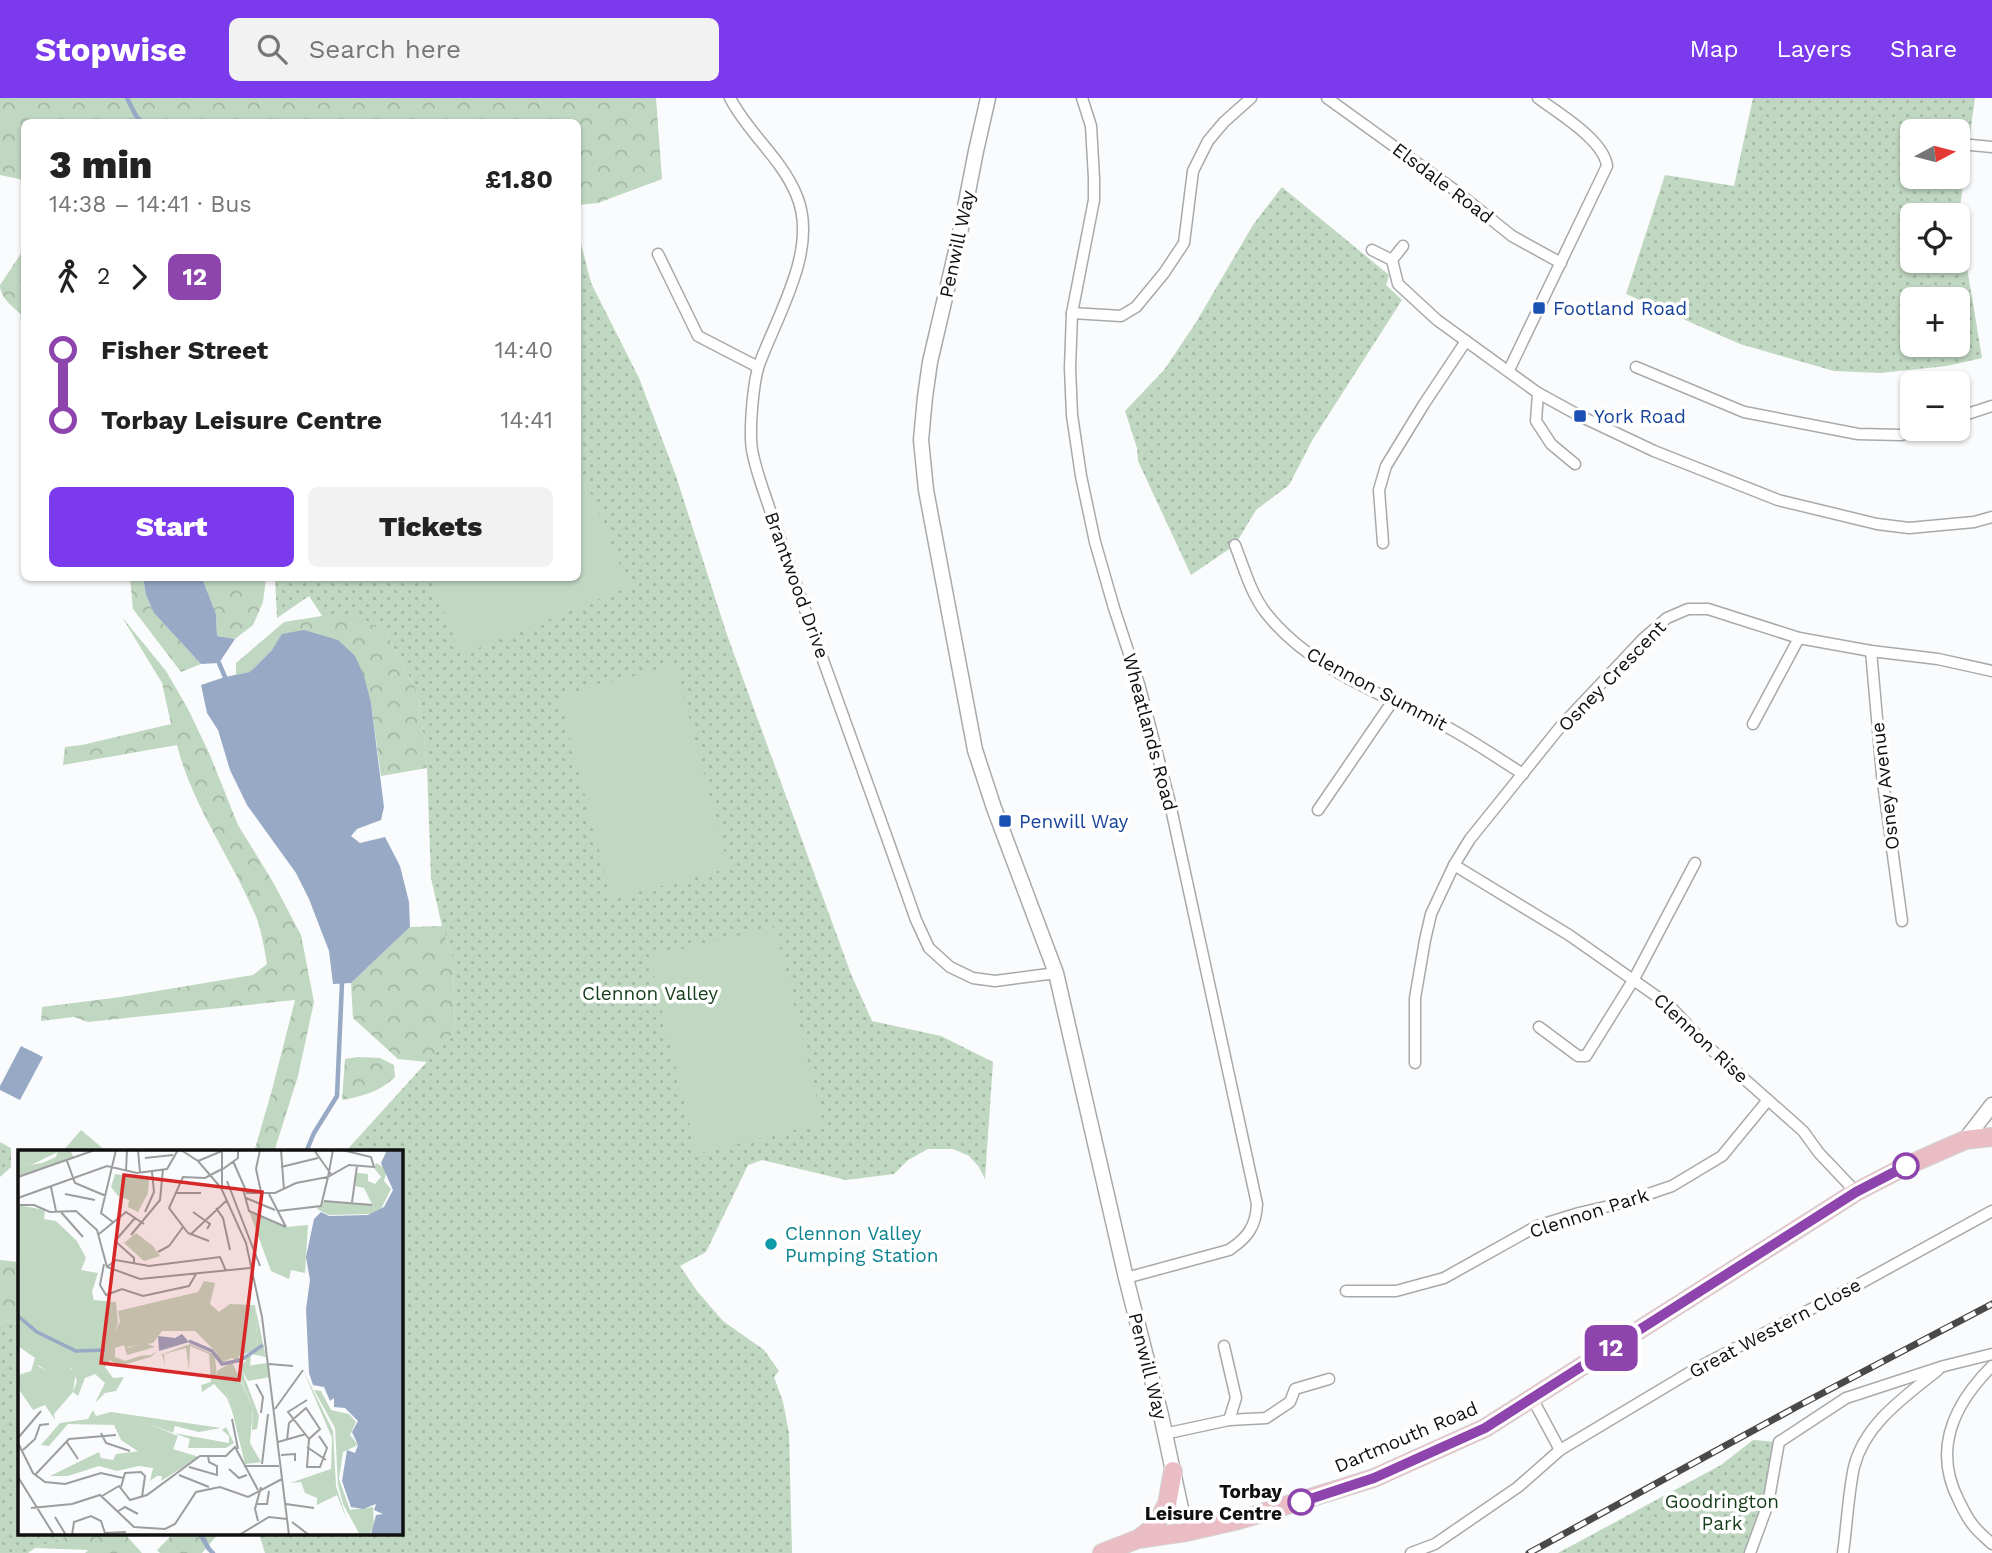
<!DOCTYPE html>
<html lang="en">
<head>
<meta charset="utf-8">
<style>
	body { margin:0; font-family:"Work Sans",sans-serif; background:#f2f2f2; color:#222; height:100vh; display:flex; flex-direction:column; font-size:26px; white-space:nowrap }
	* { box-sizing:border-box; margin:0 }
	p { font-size:23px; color:#767676 }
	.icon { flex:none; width:38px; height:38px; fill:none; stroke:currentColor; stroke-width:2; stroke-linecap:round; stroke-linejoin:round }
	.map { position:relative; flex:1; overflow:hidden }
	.panel { position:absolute; left:21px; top:21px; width:560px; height:462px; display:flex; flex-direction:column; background:#fff; border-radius:10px; box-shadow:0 2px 5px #0004 }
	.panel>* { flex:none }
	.badge { padding:0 14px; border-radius:10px; font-size:24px; line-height:46px }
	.needle { width:46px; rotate:83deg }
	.fabs { position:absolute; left:1900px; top:21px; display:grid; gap:14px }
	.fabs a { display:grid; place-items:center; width:70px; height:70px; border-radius:10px; background:#fff; box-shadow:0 2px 5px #0004; font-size:35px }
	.map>.badge { position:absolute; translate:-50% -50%; box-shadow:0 0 0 4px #fff }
	.legs { display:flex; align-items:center; gap:10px; height:77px; padding:0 28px; font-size:23px }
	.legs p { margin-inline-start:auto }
	.overview { display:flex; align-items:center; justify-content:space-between; height:119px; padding:0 28px }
	h1 { font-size:38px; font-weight:800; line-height:52px }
	.primary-button { display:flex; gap:14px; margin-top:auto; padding:14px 28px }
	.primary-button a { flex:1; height:80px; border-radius:10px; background:#7c3aed; color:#fff; font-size:28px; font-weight:800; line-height:80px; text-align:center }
	.primary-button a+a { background:#f2f2f2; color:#222 }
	ul { padding:0 28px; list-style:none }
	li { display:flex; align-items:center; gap:24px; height:70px; font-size:26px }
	li i { display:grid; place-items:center; width:10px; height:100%; margin:0 9px; background:currentColor }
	li i::after { content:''; width:18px; height:18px; margin:-9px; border:5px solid; border-radius:50%; background:#fff }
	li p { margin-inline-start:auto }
	li:first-child i { background:linear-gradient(#0000 50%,currentColor 0) }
	li:last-child i { background:linear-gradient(currentColor 50%,#0000 0) }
	header { display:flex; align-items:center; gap:42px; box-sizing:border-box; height:98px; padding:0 35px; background:#7c3aed; color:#fff }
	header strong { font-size:33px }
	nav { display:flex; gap:38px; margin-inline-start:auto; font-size:24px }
	.search { width:490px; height:63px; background:#f2f2f2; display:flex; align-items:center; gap:18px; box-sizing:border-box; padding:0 24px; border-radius:10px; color:#767676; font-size:26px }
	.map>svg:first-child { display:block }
	.green { fill:url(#green-dots); fill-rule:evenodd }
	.forest { fill:url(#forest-crowns) }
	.pitch { fill:#c0d7c1 }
	.water { fill:#97a9c5 }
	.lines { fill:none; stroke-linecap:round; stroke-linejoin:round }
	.stream { stroke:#97a9c5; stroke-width:4.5 }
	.minor-casing { stroke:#a8a9aa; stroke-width:13 }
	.tertiary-casing { stroke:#a8a9aa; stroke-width:17 }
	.primary-casing { stroke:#d4d4d4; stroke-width:20 }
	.minor { stroke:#fff; stroke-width:10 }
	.tertiary { stroke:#fff; stroke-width:14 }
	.primary { stroke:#eabdc5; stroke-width:18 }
	.rail-casing { stroke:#49494a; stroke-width:7 }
	.rail { stroke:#fff; stroke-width:4.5; stroke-dasharray:13; stroke-linecap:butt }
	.line-1-casing { stroke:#fff; stroke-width:16 }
	.line-1 { stroke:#8e44ad; stroke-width:10 }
	.transit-dot { fill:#1a4fb4; stroke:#fff; stroke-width:2.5 }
	.stop-1-dot { fill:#fff; stroke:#8e44ad; stroke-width:3.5 }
	.culture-dot { fill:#0f9aa8; stroke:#fff; stroke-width:2.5 }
	.labels { text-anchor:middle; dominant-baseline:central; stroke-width:7; stroke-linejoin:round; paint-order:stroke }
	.street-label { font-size:19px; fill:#101011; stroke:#fff }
	.transit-label { font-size:19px; fill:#164399; stroke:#fff; text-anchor:start }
	.park-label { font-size:19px; fill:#153d1a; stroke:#fff }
	.culture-label { font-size:19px; fill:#0d838f; stroke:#fff; text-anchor:start }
	.stop-label { font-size:19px; font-weight:bold; fill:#101011; stroke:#fff; text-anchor:end }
	.inset-river { fill:none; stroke:#97a9c5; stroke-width:3.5 }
	.inset-road { fill:none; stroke:#9c9d9e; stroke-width:2 }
	.view { fill:#d62828; fill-opacity:0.15; stroke:#d62828; stroke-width:3.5 }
	.inset-edge { fill:none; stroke:#101011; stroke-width:3.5 }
</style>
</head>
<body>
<header>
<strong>Stopwise</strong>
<div class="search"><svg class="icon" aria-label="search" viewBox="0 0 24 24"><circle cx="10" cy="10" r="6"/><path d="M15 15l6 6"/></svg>Search here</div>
<nav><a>Map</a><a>Layers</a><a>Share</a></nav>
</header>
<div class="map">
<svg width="1992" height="1455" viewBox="0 0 1992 1455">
	<defs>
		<pattern id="green-dots" width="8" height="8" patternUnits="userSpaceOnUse" patternTransform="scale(1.75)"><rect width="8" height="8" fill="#c0d7c1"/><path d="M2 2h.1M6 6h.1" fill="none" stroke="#a4b8a5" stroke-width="1.8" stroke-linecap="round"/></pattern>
		<pattern id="forest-crowns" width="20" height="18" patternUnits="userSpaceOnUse" patternTransform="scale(1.75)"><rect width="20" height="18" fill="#c0d7c1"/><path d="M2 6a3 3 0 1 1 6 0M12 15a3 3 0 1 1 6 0" fill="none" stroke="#a4b8a5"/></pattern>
	</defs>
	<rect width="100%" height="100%" fill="#fafbfc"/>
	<!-- green -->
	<g class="green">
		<path d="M1753,0H1975L1958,124V117H1913V163H1958V139H1962L1982,260L1947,268L1880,275L1834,273L1740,246L1626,196L1665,77L1734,88ZM1913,33H1958V79H1913ZM1913,201H1958V247H1913Z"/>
		<polygon points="1282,89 1389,177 1386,187 1402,202 1313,341 1289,387 1256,412 1235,447 1191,477 1138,363 1137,350 1125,313 1164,272 1195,226 1253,127"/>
		<polygon points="578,134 591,185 639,280 676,378 727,537 851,876 872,923 941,938 993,964 985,1081 979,1069 969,1058 953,1051 928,1051 908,1062 894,1076 846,1082 762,1062 748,1067 706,1154 680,1168 697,1193 723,1223 764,1252 779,1273 774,1279 783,1304 789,1335 792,1455 265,1455 259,1436 401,1436 401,1054 345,1054 455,933 453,861 442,828 431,780 427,670 421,615 416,591 386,535 323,519 309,498 277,520 275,480 578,480"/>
		<polygon points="0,1044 11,1050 11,1069 0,1079"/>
		<polygon points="7,1222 19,1227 19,1436 86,1436 72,1436 35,1450 28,1455 0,1455 0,1226"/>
		<polygon points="1753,1342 1779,1344 1750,1455 1558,1455 1721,1367"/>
	</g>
	<!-- forest -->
	<g class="forest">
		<polygon points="0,0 656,0 662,81 598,105 578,107 578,24 161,24 151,21 148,24 24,24 24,82 0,77"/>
		<path d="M24,151V219C15,210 0,201 0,187Z"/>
		<polygon points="130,480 143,480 146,497 154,515 201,566 181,574 133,511"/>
		<polygon points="202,480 266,480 263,504 253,527 235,541 217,538 216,516"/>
		<polygon points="322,518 362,521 386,535 416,591 421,615 427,670 381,678 371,605 272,552 250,574 236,577 236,565 284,524"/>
		<path d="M122,519L166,573L188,611L210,657L238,727L273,784L301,837L314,904L298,978L274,1054H254L272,992L295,902L88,924L74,919L41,923L42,909L121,899L253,877L267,866C264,849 261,829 254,814C230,758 192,707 177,647L63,667L65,649L82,647L171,626L162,585Z"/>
		<polygon points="442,828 453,861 455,933 427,964 398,961 353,920 351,885 410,829"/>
		<path d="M358,959L380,960L394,967L395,979C381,993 361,999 342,1002L345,961Z"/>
		<polygon points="0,1162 19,1164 19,1227 7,1222 0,1226"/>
		<polygon points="72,1436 125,1436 142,1455 85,1455 88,1452 35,1450"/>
		<polygon points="173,1436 218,1436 202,1455 160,1455 157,1452"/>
	</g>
	<!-- pitch -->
	<g class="pitch">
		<polygon points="583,376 629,489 461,557 430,480 578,480 578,378"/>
		<polygon points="675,567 729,770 612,801 559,598"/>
		<polygon points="775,829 823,1025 697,1056 649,859"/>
		<polygon points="81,1032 107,1054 62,1054"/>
	</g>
	<!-- water -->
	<g class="water">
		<polygon points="143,480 202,480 216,516 217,538 235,541 219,565 201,566 154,515 146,497"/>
		<polygon points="304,532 338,542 355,558 364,578 371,605 384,709 381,722 357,731 351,738 360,745 385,739 400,768 409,804 410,829 351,885 333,886 329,853 309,801 296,775 247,707 230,672 218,632 207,615 201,587 225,579 250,574 272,552 282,536"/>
		<polygon points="21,948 43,959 20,1002 0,992 0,988"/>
	</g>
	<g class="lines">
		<!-- stream -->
		<g class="stream">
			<polyline points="127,0 136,18 142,24"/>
			<polyline points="219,565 225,579"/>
			<polyline points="306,1054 314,1035 337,998 342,885"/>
			<polyline points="200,1436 209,1451 213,1455"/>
		</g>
		<!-- minor casing -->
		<g class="minor-casing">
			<g id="minor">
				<path d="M730,0C748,35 781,60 796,96C820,150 777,217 759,267C753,285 749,333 752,352C756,374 765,396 772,418C784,453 797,488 809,523C845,622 881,722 916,822L929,850L950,869L973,880L995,883L1056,875"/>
				<path d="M1082,0L1091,28L1094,80V102L1072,215L1070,270L1072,317L1081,378L1095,444L1114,510L1139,586L1169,701L1257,1106C1256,1129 1247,1140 1229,1152L1126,1180"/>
				<polyline points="1327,0 1456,93 1512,138 1561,165"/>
				<polyline points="1971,47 1992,49"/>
				<polyline points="1372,152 1392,162 1398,186 1437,222 1466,243 1538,295 1580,318 1654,353 1778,402 1877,426 1909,430 1974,424 1992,419"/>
				<polyline points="658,156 698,238 758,269"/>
				<polyline points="1392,162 1403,148"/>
				<polyline points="1072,215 1121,218 1136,209 1164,175 1184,145 1193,73 1208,43 1224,24 1251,0"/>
				<polyline points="1636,269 1744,314 1858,336 1901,337 1920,331"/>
				<path d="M1509,272L1607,68C1604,42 1558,15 1538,0"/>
				<polyline points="1538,295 1536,323 1551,346 1575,366"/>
				<polyline points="1958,319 1992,308"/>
				<polyline points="1383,445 1379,392 1386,368 1424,306 1466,243"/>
				<path d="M1235,447C1244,470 1251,496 1266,515C1311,572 1383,596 1445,628C1472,642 1497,660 1523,676"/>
				<polyline points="1871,553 1882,677 1902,823"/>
				<polyline points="1753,626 1799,540"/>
				<polyline points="1318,712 1392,604"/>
				<polyline points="1454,767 1569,837 1669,907 1705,946 1803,1033 1819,1055 1856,1094"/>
				<polyline points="1539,929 1578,958 1586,958 1634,881 1695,765"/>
				<polyline points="1415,965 1415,900 1425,842 1431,816 1454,767 1470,741 1561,628 1643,541 1667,520 1688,511 1708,511 1799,540 1871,553 1938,561 1992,573"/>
				<polyline points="1346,1193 1396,1193 1444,1180 1537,1128 1579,1115 1622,1105 1672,1088 1722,1058 1768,1002"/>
				<polyline points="1224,1248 1236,1300 1229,1322"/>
				<path d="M1992,1268C1954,1306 1932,1351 1959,1403C1963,1411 1967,1420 1973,1427C1978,1434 1986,1440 1992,1446"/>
				<polyline points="1532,1300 1560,1352"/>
				<polyline points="1164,1336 1229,1322 1266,1320 1290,1304 1295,1291 1329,1281"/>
				<polyline points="1411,1455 1435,1446 1518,1389 1560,1352 1697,1270 1850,1191 1992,1113"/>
				<polyline points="1750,1455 1768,1406 1779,1344 1846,1300 1944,1268 1992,1256"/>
				<path d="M1843,1455C1847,1427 1848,1397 1854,1369C1865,1325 1906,1298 1938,1272"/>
			</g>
		</g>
		<!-- tertiary casing -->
		<g class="tertiary-casing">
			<g id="tertiary">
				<polyline points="988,0 976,53 959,140 930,264 925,299 921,342 926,392 975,652 994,710 1056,875 1126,1180 1161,1317 1186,1434"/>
				<polyline points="1965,1042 1992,1007"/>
			</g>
		</g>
		<!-- primary casing -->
		<g class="primary-casing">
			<g id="primary">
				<polyline points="1141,1439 1155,1428 1167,1406 1173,1373"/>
				<polyline points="1102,1455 1138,1441 1186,1434 1239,1422 1374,1380 1485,1330 1856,1094 1906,1068 1965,1042 1992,1039"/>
			</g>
		</g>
		<!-- minor -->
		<use href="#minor" class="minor"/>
		<!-- tertiary -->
		<use href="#tertiary" class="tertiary"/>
		<!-- primary -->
		<use href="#primary" class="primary"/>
		<!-- rail casing -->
		<g class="rail-casing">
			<polyline id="rail" points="1529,1455 1798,1308 1992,1206"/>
		</g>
		<!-- rail -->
		<use href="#rail" class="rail"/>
	</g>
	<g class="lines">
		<!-- line-1 casing -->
		<g class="line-1-casing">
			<polyline id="line-1" points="1301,1404 1374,1380 1485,1330 1856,1094 1906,1068"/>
		</g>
		<!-- line-1 -->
		<use href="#line-1" class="line-1"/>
	</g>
	<!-- markers -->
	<g class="transit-dot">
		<rect x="1532" y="203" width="14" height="14" rx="3.5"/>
		<rect x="1573" y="311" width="14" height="14" rx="3.5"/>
		<rect x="998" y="716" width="14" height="14" rx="3.5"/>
	</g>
	<g class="stop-1-dot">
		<circle cx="1906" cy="1068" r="12"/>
		<circle cx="1301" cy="1404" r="12"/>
	</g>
	<circle class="culture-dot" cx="771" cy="1146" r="7"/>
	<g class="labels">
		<!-- street labels -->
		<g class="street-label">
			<text transform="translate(1443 85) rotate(37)">Elsdale Road</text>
			<text transform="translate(957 146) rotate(-78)">Penwill Way</text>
			<text transform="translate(797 487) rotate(70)">Brantwood Drive</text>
			<text transform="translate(1612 578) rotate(-46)">Osney Crescent</text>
			<text transform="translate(1377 591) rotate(28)">Clennon Summit</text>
			<text transform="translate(1150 634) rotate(75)">Wheatlands Road</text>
			<text transform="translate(1885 688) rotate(-97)">Osney Avenue</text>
			<text transform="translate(1701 940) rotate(43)">Clennon Rise</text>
			<text transform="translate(1589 1115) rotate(-18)">Clennon Park</text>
			<text transform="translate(1775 1230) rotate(-28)">Great Western Close</text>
			<text transform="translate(1148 1268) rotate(76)">Penwill Way</text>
			<text transform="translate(1406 1339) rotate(-23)">Dartmouth Road</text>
		</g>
		<!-- transit labels -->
		<g class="transit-label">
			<text x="1553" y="210">Footland Road</text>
			<text x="1594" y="318">York Road</text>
			<text x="1019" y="723">Penwill Way</text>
		</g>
		<!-- park labels -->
		<g class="park-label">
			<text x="650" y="895">Clennon Valley</text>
			<text x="1722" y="1403">Goodrington<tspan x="1722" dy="22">Park</tspan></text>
		</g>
		<!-- culture labels -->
		<g class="culture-label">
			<text x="785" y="1135">Clennon Valley<tspan x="785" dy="22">Pumping Station</tspan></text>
		</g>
		<!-- stop labels -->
		<g class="stop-label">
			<text x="1282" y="1393">Torbay<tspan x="1282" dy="22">Leisure Centre</tspan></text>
		</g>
	</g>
	<!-- overview -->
	<g transform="translate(18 1052)">
		<rect width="385" height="385" fill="#fafbfc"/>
		<path d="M0,0H40V2L13,15L0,9ZM358,13L369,19L366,31L373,39L363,59L353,64L311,65L299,59L306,51L354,54L346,38L337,36L339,23L350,24V31L357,34L363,27L356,18ZM97,24L131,29L130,43L120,62L110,57L111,50L100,46L93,37ZM0,55L27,60L26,69L38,71L59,91L68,108L63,120L80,123L74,142L75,161L62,170L0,164ZM231,61L268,77L290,75L287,123L273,120L271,129L253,121ZM118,83L135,96L142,106L126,111L106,93ZM186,131L197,133L192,154L201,162L212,154L237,155L240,199L221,206L200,204L177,181H144L135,193L109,197L93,187L102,172L100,161L180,142ZM214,212L235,258L232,293L243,312L227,314L211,248L199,227V221ZM249,213L252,227L230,231L224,221L228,216ZM17,214L28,221L31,234V222L50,217L58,221L55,242L36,264L37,270L27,255L15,260L0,238V225L12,224ZM285,220L315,281L318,336L329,370L319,345L299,355V348L287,343L283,332L272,333L313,319L314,288ZM296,240L303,241L313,260L331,264L338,272L332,285L340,295L325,302L321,329L332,360L355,357L356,377L351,385H342L325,354L320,335L317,278ZM114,267L160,286L155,299L181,307L171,315L124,304L103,290L96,275Z" fill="#c0d7c1"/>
		<path d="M40,0H52L56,8L0,26V9L13,15L24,13L38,7ZM0,68L16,82L5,97L10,118L5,131L17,129L23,136L31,134L72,146L74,142L76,150L98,152L100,173L94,187L105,193L110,198L127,193L137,197L109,205L106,195L97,198V207L107,211L122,206L133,205L139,201L133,207L101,216L92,210L87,217L95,228L106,227L98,241L87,243L77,253L87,233L77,224L67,228L60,246L55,242L59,231L54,218L31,223V234L27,241L28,221L22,216L17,215L12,224L0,225L13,221L17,208L0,196V111L6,108L0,105ZM237,156L248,207L233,204L232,215L224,221L241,266L239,279L234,280L235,258L220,223L224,214L214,208L202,213L198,203L218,204L226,213L228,210L224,208L240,199ZM172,194L195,204L197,208L199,227L211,248L216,266L209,248L196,234L184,242L183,235L193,232L191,204L172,196L171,220L168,198L146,204L147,215L144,204L134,208ZM75,260L78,266L93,262L203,278L181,282L157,276L155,283L211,293V286L204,280L208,277L216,293L208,298H170L172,289L114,268L96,275L50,274L31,296L23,295L42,273L70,269ZM122,301L170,314L143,331L144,326H139L132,331L135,318L121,316L99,321L81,316L50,326H32L81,302L83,308L95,310L98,304Z" fill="#c0d7c1"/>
		<path d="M369,0H385V385H353L358,365L365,364L356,360L358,354L345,359L333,357L324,331L329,300L337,303L340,295L334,282L340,271L327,258L316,257V248L312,251L306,237L295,235L291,223L288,159L292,130L288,107L296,69L303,62L311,66L350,65L366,57L375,40L363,13ZM164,184L171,192L141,201L140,186L157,188Z" fill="#97a9c5"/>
		<path class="inset-river" d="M0,166L19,182L58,201L87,200M171,191L194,201L204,214L223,210L245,195"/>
		<path class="inset-road" d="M120,0L122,22M163,0L180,11L204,39M204,0V40L228,93L244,167L271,385M242,0L238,19L243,42M263,0L266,40M296,0L313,24M127,8L155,5M49,11L57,33L88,46M180,11L204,1M215,11L229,43H257L278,33L310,27L315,0M263,17L300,8M205,19L220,8V0M108,21L109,0M0,27L77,0M209,31L242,116M33,37L38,61M225,39L231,61L268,77M250,42L268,77M157,43H183M47,44L77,50M0,48L89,16L119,23L149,19L160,0M228,48L257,60M306,51L354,55M334,52L339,16M0,55H16L32,62L58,61L79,80L89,117L122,129L232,118M198,58L205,68L212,100M42,61L65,87M260,61L303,56L310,27L331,15L356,17L353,7L324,0M127,62L136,42L134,22M175,62L192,74L189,79M96,73L83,63L98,0M81,84L108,62L126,74M113,85L142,50L145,19M172,85L208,51M191,91L170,83L151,58L165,27L187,28L204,19M140,102L151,96L165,77M86,114L82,135L88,145L104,139L125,146L171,136L178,124M116,114V108L97,91L117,68M89,117L98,110L131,116L202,107L208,121M251,214L275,216M238,234L245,247L243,263M289,250L270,262L291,289M257,259L285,220M214,269L220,299M83,283L88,293L112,301M0,288L23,261M291,289L289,317H302L309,298L301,286M269,290L271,273L288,258L302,279L291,289M48,291L60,309M260,292L288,284M0,293L15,323L27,332L47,334L83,323L105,328M289,297L308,310M5,300L17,289L22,275L31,274M263,305L277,304V311M244,314L250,264M226,316H261M171,317L199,325V316L191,312L190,305M211,319L221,328L229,325M17,325L51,289L98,285M161,325L191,337M0,327L36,385M103,337L107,323L123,322L127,326L124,347M84,346L101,336L112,350L129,345L182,306H208L217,297L240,340M239,354H249L251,341M268,354L296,358M13,358L54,354L82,345L116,377L147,379L157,374L178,342L202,337L230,347L264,329M99,362L107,357L120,364M37,367L48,385M240,371L237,359L243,337M274,372L291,385M54,385L56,372L73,366L83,371L87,383L108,382M221,385L251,367L269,369"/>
		<path class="view" d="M106,25L244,42L221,230L83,213Z"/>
		<rect width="385" height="385" class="inset-edge"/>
	</g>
</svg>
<div class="fabs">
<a><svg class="needle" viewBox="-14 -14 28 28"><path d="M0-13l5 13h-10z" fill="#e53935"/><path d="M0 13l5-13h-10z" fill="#767676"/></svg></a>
<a><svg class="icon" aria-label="locate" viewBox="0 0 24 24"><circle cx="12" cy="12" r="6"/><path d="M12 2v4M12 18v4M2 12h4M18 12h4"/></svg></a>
<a>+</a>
<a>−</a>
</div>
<b class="badge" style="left:1611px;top:1250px;background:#8e44ad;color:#fff">12</b>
<section class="panel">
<div class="overview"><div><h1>3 min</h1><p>14:38 – 14:41 · Bus</p></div><b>£1.80</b></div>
<div class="legs"><svg class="icon" aria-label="walk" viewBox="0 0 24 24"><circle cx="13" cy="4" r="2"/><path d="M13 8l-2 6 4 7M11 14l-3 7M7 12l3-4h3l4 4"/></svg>2<svg class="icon" aria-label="forward" viewBox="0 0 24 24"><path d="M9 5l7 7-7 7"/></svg><b class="badge" style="background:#8e44ad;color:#fff">12</b></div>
<ul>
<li><i style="color:#8e44ad"></i><b>Fisher Street</b><p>14:40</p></li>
<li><i style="color:#8e44ad"></i><b>Torbay Leisure Centre</b><p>14:41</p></li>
</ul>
<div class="primary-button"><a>Start</a><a>Tickets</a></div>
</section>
</div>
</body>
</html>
